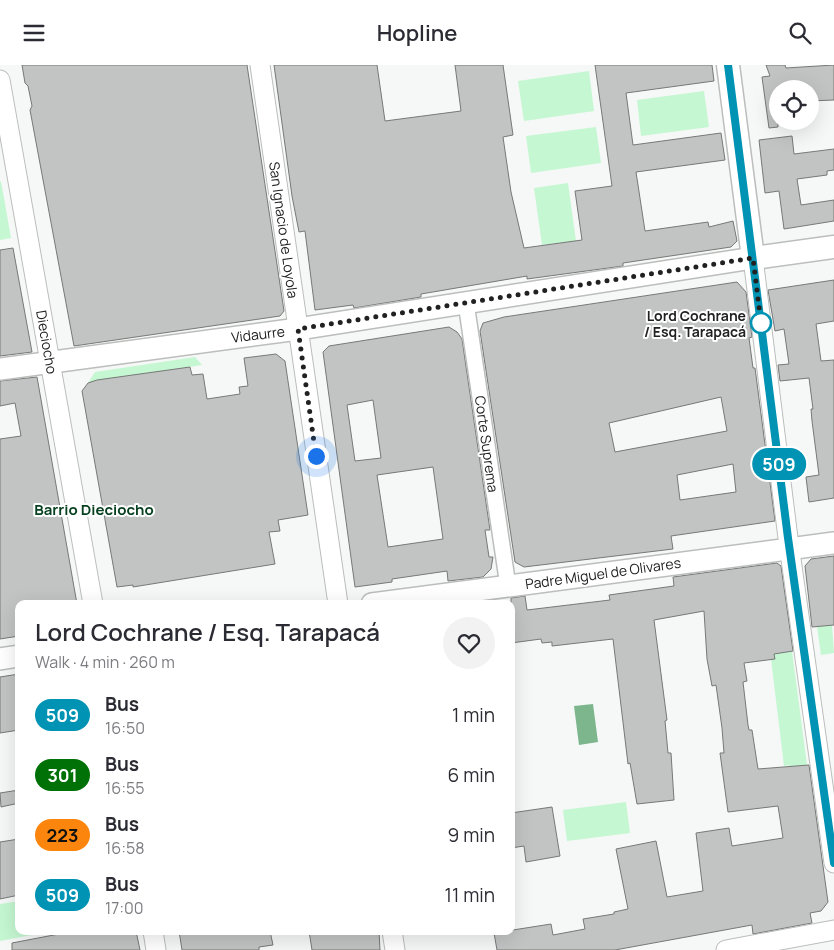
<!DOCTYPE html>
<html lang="en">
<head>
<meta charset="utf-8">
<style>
	body { margin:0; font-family:Manrope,sans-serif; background:#f2f2f3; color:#2b2b33; height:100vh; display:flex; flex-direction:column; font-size:19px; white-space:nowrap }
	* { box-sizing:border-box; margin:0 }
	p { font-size:16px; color:#7c7c81 }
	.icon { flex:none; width:28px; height:28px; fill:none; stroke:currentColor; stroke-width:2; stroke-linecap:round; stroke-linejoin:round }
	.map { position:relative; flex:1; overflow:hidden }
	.drawer { position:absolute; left:15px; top:535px; width:500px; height:335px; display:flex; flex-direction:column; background:#fff; border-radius:10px; box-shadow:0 5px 20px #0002 }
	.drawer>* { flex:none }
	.badge { padding:0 10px; border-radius:16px; font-size:18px; line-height:32px }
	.buttons { position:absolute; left:769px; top:15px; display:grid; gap:10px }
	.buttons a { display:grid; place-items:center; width:50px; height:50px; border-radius:50%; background:#fff; box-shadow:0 5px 20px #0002; font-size:25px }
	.you { position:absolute; width:25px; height:25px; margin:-12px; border:4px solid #fff; border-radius:50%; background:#1a73e8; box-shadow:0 0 0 8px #1a73e833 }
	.map>.badge { position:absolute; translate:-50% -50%; box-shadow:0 0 0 2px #fff }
	.round { display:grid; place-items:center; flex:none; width:52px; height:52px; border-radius:26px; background:#f2f2f3 }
	.headline { display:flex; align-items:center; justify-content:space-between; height:85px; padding:0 20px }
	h1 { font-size:24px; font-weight:600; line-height:38px }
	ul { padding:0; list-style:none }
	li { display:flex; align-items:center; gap:15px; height:60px; padding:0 20px }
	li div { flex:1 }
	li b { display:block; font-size:19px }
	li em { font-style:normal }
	li .badge { min-width:55px; font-weight:700; text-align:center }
	header { display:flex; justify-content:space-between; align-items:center; height:65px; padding:0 20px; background:#fff; font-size:22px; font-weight:600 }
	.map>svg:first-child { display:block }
	.green { fill:#c5f7d2 }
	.water { fill:#7db68d }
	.building { fill:#c1c4c2; stroke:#767977; fill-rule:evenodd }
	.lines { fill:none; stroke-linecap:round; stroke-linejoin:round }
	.minor-casing { stroke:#bbbebb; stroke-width:18 }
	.tertiary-casing { stroke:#bbbebb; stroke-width:21 }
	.secondary-casing { stroke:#bbbebb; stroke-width:24 }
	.primary-casing { stroke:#bbbebb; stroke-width:25 }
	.minor { stroke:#fff; stroke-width:15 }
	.tertiary { stroke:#fff; stroke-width:19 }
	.secondary { stroke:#fff; stroke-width:21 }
	.primary { stroke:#fff; stroke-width:22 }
	.line-casing { stroke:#fff; stroke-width:11 }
	.line { stroke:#0093b3; stroke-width:8 }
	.walk { stroke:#202120; stroke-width:5; stroke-dasharray:0 9 }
	.stop-dot { fill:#fff; stroke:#0093b3; stroke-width:2.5 }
	.labels { text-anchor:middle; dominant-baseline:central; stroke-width:4; stroke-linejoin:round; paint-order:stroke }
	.street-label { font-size:14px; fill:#202120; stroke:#fff }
	.stop-label { font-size:14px; font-weight:bold; fill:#202120; stroke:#fff; text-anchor:end }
	.neighbourhood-label { font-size:15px; font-weight:bold; fill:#06401f; stroke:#fff }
</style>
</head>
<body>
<header><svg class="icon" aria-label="menu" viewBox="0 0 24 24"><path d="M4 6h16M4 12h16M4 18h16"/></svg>Hopline<svg class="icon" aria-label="search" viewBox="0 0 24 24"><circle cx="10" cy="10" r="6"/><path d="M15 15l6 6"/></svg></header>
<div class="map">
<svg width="834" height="885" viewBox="0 0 834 885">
	<rect width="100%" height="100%" fill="#f5f8f6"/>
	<!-- green -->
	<g class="green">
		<polygon points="589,6 594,46 524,56 518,16"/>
		<polygon points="704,26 709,62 641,71 637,35"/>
		<polygon points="596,62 601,98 531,108 526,71"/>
		<polygon points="1,116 11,173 0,175 0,117"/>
		<polygon points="568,118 576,176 542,180 534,123"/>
		<polygon points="195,292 202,300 88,318 95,307"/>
		<polygon points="832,560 834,588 821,590 817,562"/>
		<polygon points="792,586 807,700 789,703 789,700 784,701 771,594 774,589"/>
		<polygon points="626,737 630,768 567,776 563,745"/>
		<polygon points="19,836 19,866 53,866 0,876 0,839"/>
	</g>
	<!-- water -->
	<polygon class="water" points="593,639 598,677 579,680 574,641"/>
	<!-- building -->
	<g class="building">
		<polygon points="22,0 247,0 284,246 280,251 74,281 30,45 32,41 28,21 25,18"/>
		<polygon points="274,0 377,0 385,56 461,46 455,0 503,0 513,70 503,72 511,127 524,183 582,175 575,126 612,121 595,0 712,0 714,16 626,28 633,80 721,68 725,95 636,107 645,166 708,157 709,162 733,156 737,176 731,182 623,198 623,201 527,214 527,211 421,229 421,232 354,243 353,240 315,245 305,166 299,167 292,131"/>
		<polygon points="766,0 785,0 786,3 834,0 834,35 810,36 810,24 778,24 778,62 769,63 762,12 770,11"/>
		<polygon points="792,71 794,89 834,84 834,105 827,106 827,110 797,114 801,140 834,135 834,156 784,164 779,126 765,128 759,75"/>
		<polygon points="13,183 32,287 0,291 0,185"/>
		<polygon points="834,215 834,256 816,259 821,296 834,295 834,433 809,437 806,412 819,410 812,356 811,344 813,344 809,313 780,316 778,300 789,299 784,264 775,266 768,225"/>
		<path d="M737,217L746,227L752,272L749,273L753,303H755L775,456L671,471L673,484L524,502L515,497L480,266L483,258L504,252ZM721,332L727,366L615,387L609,358ZM733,399L736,427L680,435L677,410Z"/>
		<path d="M449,262L457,267L462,274L490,465H485L489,492H493L491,504L483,512L448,516L447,506L392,514V517L355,522L323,287L329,281ZM373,335L381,393L355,396L347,340ZM433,402L443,474L388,482L377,410Z"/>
		<polygon points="276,289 285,296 308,450 278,455 280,466 269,467 275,499 133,522 133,520 117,522 82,326 88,318 97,315 190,302 192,310 203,309 207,334 240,329 239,322 248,321 244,293"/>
		<polygon points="37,312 77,539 19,539 19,571 0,574 0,374 21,371 15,338 0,341 0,316"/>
		<polygon points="834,491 834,560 812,562 805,501 811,494"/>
		<polygon points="777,498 781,501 793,586 774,589 775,594 744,598 747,616 743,617 748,660 749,665 752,665 758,704 809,700 828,837 821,846 810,848 812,858 753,869 752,860 615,885 497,885 494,868 551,859 553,870 585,864 583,854 614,849 614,847 628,844 616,784 656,776 667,832 703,826 696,768 729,763 732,781 783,773 778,741 728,747 720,688 724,688 722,663 716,620 712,621 707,594 704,546 654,555 667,655 665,656 668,688 671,688 674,735 637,739 630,698 628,699 613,574 552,581 552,577 542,578 541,574 511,578 511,533 525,531 527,545 610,535 609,530 674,521 673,512"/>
		<polygon points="19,609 19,665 0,668 0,612"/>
		<polygon points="19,725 19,738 1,742 0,728"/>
		<polygon points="552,742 560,791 526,797 524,781 511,783 511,748"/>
		<polygon points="19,774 19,830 0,834 0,777"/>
		<polygon points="58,866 136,866 140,885 12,885 12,878 59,869"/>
		<polygon points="179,866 270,866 273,880 259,882 259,885 182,885"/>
		<polygon points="309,866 379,866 380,885 312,885"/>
	</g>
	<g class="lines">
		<!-- minor casing -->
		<g class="minor-casing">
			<polyline id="minor" points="466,238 508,521"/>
		</g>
		<!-- tertiary casing -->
		<g class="tertiary-casing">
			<g id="tertiary">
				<polyline points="260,0 338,539"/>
				<polyline points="0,15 93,539"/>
				<polyline points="753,193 788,473 834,798"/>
				<polyline points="153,866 156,885"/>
				<polyline points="392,866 395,885"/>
				<polyline points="726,885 834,865"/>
			</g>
		</g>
		<!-- secondary casing -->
		<g class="secondary-casing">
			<g id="secondary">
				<polyline points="0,304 298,264 753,193"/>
				<polyline points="372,539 834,478"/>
				<polyline points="0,594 19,591"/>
			</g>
		</g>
		<!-- primary casing -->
		<g class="primary-casing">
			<polyline id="primary" points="728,0 753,193 834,182"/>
		</g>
		<!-- minor -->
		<use href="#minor" class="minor"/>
		<!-- tertiary -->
		<use href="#tertiary" class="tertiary"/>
		<!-- secondary -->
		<use href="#secondary" class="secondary"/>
		<!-- primary -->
		<use href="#primary" class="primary"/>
	</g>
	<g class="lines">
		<!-- line casing -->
		<g class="line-casing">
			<polyline id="line" points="728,0 788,473 834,798"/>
		</g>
		<!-- line -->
		<use href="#line" class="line"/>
		<!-- walk -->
		<polyline class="walk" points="316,391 298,264 753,193 761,258"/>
	</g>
	<!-- markers -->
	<circle class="stop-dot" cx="761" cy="258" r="10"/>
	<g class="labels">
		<!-- street labels -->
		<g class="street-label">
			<text transform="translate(284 165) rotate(82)">San Ignacio de Loyola</text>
			<text transform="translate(258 269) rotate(-7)">Vidaurre</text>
			<text transform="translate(47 277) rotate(80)">Dieciocho</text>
			<text transform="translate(487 379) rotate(82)">Corte Suprema</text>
			<text transform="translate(603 508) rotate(-8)">Padre Miguel de Olivares</text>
		</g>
		<!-- stop labels -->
		<g class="stop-label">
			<text x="746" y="250">Lord Cochrane<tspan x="746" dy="16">/ Esq. Tarapacá</tspan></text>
		</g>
		<!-- neighbourhood labels -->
		<g class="neighbourhood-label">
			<text x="94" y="444">Barrio Dieciocho</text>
		</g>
	</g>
</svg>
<div class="buttons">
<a><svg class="icon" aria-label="locate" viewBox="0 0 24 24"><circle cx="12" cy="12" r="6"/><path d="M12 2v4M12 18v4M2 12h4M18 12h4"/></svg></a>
</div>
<div class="you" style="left:316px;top:391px"></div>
<b class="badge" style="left:779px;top:399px;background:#0093b3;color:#fff">509</b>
<section class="drawer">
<div class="headline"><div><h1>Lord Cochrane / Esq. Tarapacá</h1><p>Walk · 4 min · 260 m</p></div><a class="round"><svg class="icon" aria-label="heart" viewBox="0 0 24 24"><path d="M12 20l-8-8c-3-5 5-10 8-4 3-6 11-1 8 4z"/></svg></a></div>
<ul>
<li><span class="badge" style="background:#0093b3;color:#fff">509</span><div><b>Bus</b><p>16:50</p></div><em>1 min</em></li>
<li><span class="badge" style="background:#007106;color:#fff">301</span><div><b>Bus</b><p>16:55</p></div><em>6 min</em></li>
<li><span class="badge" style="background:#fc850d;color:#111">223</span><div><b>Bus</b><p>16:58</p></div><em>9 min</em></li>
<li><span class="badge" style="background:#0093b3;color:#fff">509</span><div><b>Bus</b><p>17:00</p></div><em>11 min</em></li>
</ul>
</section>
</div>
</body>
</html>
